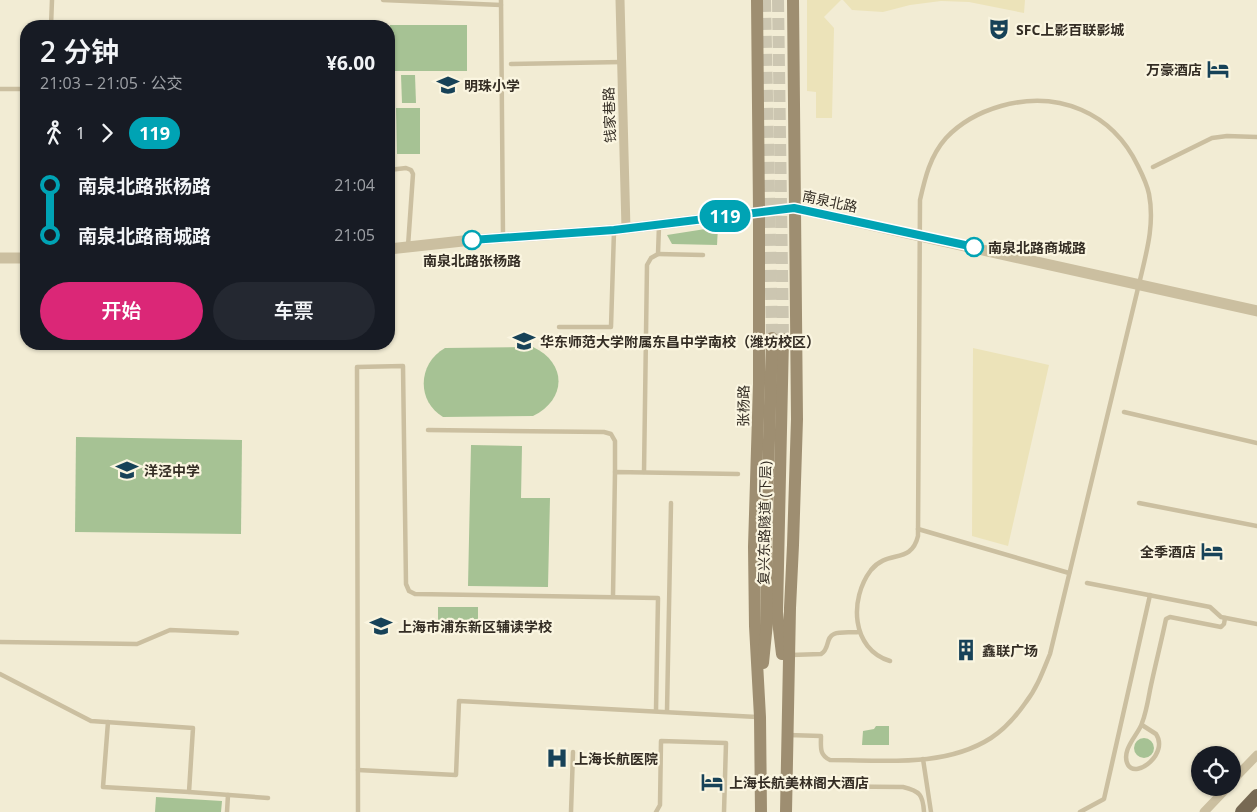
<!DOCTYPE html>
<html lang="zh">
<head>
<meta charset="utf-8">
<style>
	body { margin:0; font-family:"Open Sans","Noto Sans SC",sans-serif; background:#242831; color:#f1f3f6; height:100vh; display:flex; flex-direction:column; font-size:19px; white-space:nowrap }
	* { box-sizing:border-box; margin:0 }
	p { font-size:16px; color:#9ea1a6 }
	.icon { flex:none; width:28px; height:28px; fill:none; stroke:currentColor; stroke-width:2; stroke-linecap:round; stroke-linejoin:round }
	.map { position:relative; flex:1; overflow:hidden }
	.drawer { position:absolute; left:20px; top:20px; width:375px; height:330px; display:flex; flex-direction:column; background:#171b24; border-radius:20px; box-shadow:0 1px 4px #0004 }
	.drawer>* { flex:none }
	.badge { padding:0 10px; border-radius:16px; font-size:18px; line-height:32px }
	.controls { position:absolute; left:1191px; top:746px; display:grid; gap:10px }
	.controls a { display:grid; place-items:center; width:50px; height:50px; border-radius:50%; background:#171b24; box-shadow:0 1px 4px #0004; font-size:25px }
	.map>.badge { position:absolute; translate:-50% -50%; box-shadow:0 0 0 2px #fff }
	.legs { display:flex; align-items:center; gap:8px; height:55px; padding:0 20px; font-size:16px }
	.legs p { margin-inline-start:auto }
	.headline { display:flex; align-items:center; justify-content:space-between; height:85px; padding:0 20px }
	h1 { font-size:28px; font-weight:600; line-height:38px }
	.button { display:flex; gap:10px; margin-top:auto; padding:10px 20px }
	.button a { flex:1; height:58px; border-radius:30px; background:#db2777; color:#fff; font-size:20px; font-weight:600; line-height:58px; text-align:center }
	.button a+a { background:#242831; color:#f1f3f6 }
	ul { padding:0 20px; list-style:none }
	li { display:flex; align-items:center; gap:18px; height:50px; font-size:19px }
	li i { display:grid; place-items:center; width:8px; height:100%; margin:0 6px; background:currentColor }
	li i::after { content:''; width:12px; height:12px; margin:-6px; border:4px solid; border-radius:50%; background:#171b24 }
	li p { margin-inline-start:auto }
	li:first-child i { background:linear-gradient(#0000 50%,currentColor 0) }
	li:last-child i { background:linear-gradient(currentColor 50%,#0000 0) }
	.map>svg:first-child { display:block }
	.green { fill:#a6c294 }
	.plaza { fill:#ece3b9 }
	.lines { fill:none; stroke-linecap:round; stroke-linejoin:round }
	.secondary-tunnel { stroke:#ccc6b1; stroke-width:12; stroke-dasharray:12 6; stroke-linecap:butt }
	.service { stroke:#cbbfa0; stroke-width:4.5 }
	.minor { stroke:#cbbfa0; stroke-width:9 }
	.tertiary { stroke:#cbbfa0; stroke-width:11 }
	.secondary { stroke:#9e8e71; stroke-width:12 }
	.primary { stroke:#776953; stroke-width:14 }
	.line-1-casing { stroke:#fff; stroke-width:11 }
	.line-1 { stroke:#00a3b4; stroke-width:8 }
	.stop-1-dot { fill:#fff; stroke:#00a3b4; stroke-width:2.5 }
	.labels { text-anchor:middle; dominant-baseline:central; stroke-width:4.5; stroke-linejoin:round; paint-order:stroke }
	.poi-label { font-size:14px; font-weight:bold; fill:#342d24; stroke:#faf5e0; text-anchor:start }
	.street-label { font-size:14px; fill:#342d24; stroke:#faf5e0 }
	.stop-label { font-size:14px; font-weight:bold; fill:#342d24; stroke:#faf5e0; text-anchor:start }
</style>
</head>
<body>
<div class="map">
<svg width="1257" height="812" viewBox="0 0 1257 812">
	<rect width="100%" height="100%" fill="#f2ecd4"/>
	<!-- green -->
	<g class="green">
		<rect x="390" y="25" width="77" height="46"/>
		<polygon points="401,75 415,75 416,103 402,103"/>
		<polygon points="396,108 420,108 420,154 397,154"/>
		<polygon points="718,227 717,245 672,244 667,235"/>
		<path d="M533,347C567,363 567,399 533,416L443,417C416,401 418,363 445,348Z"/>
		<polygon points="76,437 242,440 241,534 75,532"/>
		<polygon points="471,445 522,446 521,498 550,498 548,587 468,586"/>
		<rect x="438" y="607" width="40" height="17"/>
		<polygon points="876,726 889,726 889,745 862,745 863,731 874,729"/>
		<circle cx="1144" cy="748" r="10"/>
		<polygon points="156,797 222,801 221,812 155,812"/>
	</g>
	<!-- plaza -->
	<g class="plaza">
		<polygon points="807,0 841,0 824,17 834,28 832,118 816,118 816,92 807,91"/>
		<polygon points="843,0 1025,0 1024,13 969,2 941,1 910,5 883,12 852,10"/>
		<polygon points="973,348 1049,365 1008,546 972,536"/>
	</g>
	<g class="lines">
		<!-- secondary-tunnel -->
		<g class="secondary-tunnel">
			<polyline points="765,0 772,338"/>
			<polyline points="778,0 783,339"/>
		</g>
		<!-- service -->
		<g class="service">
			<polyline points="383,0 501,5"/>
			<polyline points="501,0 503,236"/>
			<polyline points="51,26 52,0"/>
			<polyline points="511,64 622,62"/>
			<polyline points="0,89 26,89"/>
			<polyline points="1153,167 1212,138 1227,136 1257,137"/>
			<polyline points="389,170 406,168 411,170 413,174 408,246"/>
			<polyline points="658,254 703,255"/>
			<polyline points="559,327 611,327 614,231"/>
			<polyline points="1124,412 1257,443"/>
			<polyline points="428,430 604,432 611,434 615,441 615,472"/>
			<polyline points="644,472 647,265 651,258 658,254 659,226"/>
			<polyline points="1139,503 1257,526"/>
			<polyline points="918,529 1069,573"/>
			<polyline points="1087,583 1210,607 1221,617 1257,624"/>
			<polyline points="613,596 615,472 738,474"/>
			<polyline points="0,642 137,644 170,630 237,633"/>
			<path d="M791,655L821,654C830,649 825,638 834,634C841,631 852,633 859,632"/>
			<polyline points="0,674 91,721 193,728 189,792 268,798"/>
			<polyline points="667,711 671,503"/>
			<polyline points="108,722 103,787 189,792"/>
			<path d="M1142,725L1156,734C1169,753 1137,779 1128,765C1120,750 1139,734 1142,723C1146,713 1148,701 1150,690C1155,666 1161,643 1166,619L1170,617L1221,627L1224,624L1225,618"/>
			<path d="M788,735L821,736C821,747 819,755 830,760C883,760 944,768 991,738C1005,729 1017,715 1026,702C1037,688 1043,671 1050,654L1139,284C1146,254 1155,225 1149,194C1147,184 1142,174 1138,166C1112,112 1058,90 1001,106C980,112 961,122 946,138C930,156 925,178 920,200L918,536C911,565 888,549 871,570C849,599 851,649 890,661"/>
			<polyline points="923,759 931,812"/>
			<polyline points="358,770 456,775 459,701 757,717"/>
			<path d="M788,786L903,787C920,791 923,795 924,812"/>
			<polyline points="227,812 228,795"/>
			<polyline points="358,812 357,367 403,366 406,584 409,591 415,594 658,598 656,710"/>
			<polyline points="571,812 573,752"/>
			<polyline points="656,812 660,805 661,741 726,743 724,812"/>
			<polyline points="1080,812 1104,799 1150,595"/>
		</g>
		<!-- minor -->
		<g class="minor">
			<polyline points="620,0 626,229"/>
			<polyline points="1232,781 1257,755"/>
			<polyline points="1204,812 1227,788"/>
		</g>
		<!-- tertiary -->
		<g class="tertiary">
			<polyline points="389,249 472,240 614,230 794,208 1257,311"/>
			<polyline points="0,258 26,258"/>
		</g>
		<!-- secondary -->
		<g class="secondary">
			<polyline points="757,0 759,212 759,384 754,547 755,626 760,717 761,812"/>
			<polyline points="782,654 777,612 783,339"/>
			<polyline points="763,663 767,623 766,542 772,338"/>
			<polyline points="786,812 790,608 793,545 797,419 793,0"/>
		</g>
		<!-- primary -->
		<polyline class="primary" points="1242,812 1257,796"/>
	</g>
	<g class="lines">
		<!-- line-1 casing -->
		<g class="line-1-casing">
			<polyline id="line-1" points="472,240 614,230 794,208 974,247"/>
		</g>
		<!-- line-1 -->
		<use href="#line-1" class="line-1"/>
	</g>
	<!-- icons -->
	<defs>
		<g id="theatre-bare" transform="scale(1.725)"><path d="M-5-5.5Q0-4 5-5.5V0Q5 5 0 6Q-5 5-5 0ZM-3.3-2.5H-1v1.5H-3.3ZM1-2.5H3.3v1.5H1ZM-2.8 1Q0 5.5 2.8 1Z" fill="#174258" stroke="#faf5e0" stroke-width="2.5" paint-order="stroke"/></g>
		<g id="hotel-bare" transform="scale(1.725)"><path d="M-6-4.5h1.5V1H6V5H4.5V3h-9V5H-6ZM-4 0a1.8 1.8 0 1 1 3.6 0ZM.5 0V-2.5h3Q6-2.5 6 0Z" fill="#174258" stroke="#faf5e0" stroke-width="2.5" paint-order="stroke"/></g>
		<g id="school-bare" transform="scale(1.725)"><path d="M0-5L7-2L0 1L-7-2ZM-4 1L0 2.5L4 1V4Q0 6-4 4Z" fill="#174258" stroke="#faf5e0" stroke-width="2.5" paint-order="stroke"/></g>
		<g id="building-bare" transform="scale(1.725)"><path d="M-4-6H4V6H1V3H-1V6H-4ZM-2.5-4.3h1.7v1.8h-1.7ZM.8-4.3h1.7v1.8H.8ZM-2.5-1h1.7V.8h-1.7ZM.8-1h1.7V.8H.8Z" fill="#174258" stroke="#faf5e0" stroke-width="2.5" paint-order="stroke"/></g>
		<g id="hospital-bare" transform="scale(1.725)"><path d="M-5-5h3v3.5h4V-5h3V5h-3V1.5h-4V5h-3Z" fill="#174258" stroke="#faf5e0" stroke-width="2.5" paint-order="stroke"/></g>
	</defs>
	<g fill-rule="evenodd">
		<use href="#theatre-bare" x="999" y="29"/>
		<use href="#hotel-bare" x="1218" y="69"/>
		<use href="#school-bare" x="448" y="85"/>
		<use href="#school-bare" x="524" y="341"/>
		<use href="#school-bare" x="127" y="470"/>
		<use href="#hotel-bare" x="1212" y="551"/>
		<use href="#school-bare" x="381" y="626"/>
		<use href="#building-bare" x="966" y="650"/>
		<use href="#hospital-bare" x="557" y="758"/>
		<use href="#hotel-bare" x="712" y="782"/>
	</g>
	<!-- markers -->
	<g class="stop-1-dot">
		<circle cx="472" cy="240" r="9"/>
		<circle cx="974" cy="247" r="9"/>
	</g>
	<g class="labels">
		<!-- poi labels -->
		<g class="poi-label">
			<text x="1016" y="29">SFC上影百联影城</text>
			<text x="1202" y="69" text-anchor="end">万豪酒店</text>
			<text x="464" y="85">明珠小学</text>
			<text x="540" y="341">华东师范大学附属东昌中学南校（潍坊校区）</text>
			<text x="144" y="470">洋泾中学</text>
			<text x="1196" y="551" text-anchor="end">全季酒店</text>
			<text x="398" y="626">上海市浦东新区辅读学校</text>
			<text x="982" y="650">鑫联广场</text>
			<text x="574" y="758">上海长航医院</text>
			<text x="729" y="782">上海长航美林阁大酒店</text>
		</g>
		<!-- street labels -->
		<g class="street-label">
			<text transform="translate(609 115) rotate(-92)">钱家巷路</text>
			<text transform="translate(830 201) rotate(12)">南泉北路</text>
			<text transform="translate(743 406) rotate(-89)">张杨路</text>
			<text transform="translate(764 523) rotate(-89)">复兴东路隧道 (下层)</text>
		</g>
		<!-- stop labels -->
		<g class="stop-label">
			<text x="988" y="247">南泉北路商城路</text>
			<text x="472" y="260" text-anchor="middle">南泉北路张杨路</text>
		</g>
	</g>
</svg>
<div class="controls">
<a><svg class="icon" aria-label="locate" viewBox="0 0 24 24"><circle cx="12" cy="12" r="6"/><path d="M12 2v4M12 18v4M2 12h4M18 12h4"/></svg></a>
</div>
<b class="badge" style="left:725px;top:216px;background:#00a3b4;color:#fff">119</b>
<section class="drawer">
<div class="headline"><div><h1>2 分钟</h1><p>21:03 – 21:05 · 公交</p></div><b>¥6.00</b></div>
<div class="legs"><svg class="icon" aria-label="walk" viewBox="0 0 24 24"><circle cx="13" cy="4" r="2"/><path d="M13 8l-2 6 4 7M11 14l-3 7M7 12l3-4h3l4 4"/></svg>1<svg class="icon" aria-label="forward" viewBox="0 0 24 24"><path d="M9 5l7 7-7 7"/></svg><b class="badge" style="background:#00a3b4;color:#fff">119</b></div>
<ul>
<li><i style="color:#00a3b4"></i><b>南泉北路张杨路</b><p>21:04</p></li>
<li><i style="color:#00a3b4"></i><b>南泉北路商城路</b><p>21:05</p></li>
</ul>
<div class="button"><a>开始</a><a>车票</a></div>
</section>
</div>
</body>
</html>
